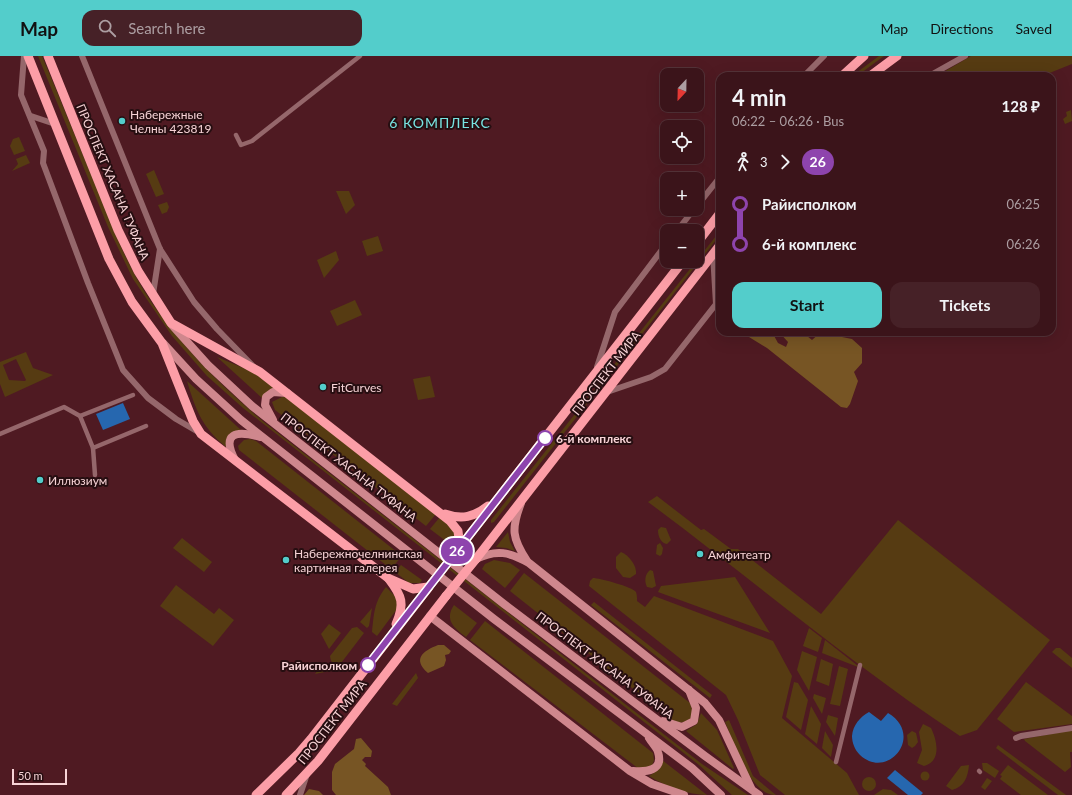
<!DOCTYPE html>
<html lang="en">
<head>
<meta charset="utf-8">
<style>
	body { margin:0; font-family:Lato,sans-serif; background:#462127; color:#f1f3f6; height:100vh; display:flex; flex-direction:column; font-size:15px; white-space:nowrap }
	* { box-sizing:border-box; margin:0 }
	p { font-size:13px; color:#ac9ea2 }
	.icon { flex:none; width:22px; height:22px; fill:none; stroke:currentColor; stroke-width:2; stroke-linecap:round; stroke-linejoin:round }
	.map { position:relative; flex:1; overflow:hidden }
	.panel { position:absolute; left:716px; top:16px; width:340px; height:264px; display:flex; flex-direction:column; background:#3b141a; border-radius:12px; box-shadow:0 4px 16px #0002,0 0 0 1px #543339 }
	.panel>* { flex:none }
	.badge { padding:0 8px; border-radius:13px; font-size:14px; line-height:26px }
	.needle { width:26px; rotate:202deg }
	.fabs { position:absolute; left:660px; top:12px; display:grid; gap:8px }
	.fabs a { display:grid; place-items:center; width:44px; height:44px; border-radius:8px; background:#3b141a; box-shadow:0 4px 16px #0002,0 0 0 1px #543339; font-size:20px }
	.scale { position:absolute; left:12px; bottom:10px; width:55px; box-sizing:border-box; padding-left:4px; border:2px solid #f7d3d6; border-top:0; font-size:11px; line-height:14px; white-space:nowrap; color:#f7d3d6; -webkit-text-stroke:3px #260e11; paint-order:stroke }
	.map>.badge { position:absolute; translate:-50% -50%; box-shadow:0 0 0 2px #fff }
	.legs { display:flex; align-items:center; gap:6px; height:44px; padding:0 16px; font-size:13px }
	.legs p { margin-inline-start:auto }
	.overview { display:flex; align-items:center; justify-content:space-between; height:68px; padding:0 16px }
	h1 { font-size:22px; font-weight:700; line-height:30px }
	.action { display:flex; gap:8px; margin-top:auto; padding:8px 16px }
	.action a { flex:1; height:46px; border-radius:12px; background:#53cdcb; color:#111; font-size:16px; font-weight:700; line-height:46px; text-align:center }
	.action a+a { background:#462127; color:#f1f3f6 }
	ul { padding:0 16px; list-style:none }
	li { display:flex; align-items:center; gap:14px; height:40px; font-size:15px }
	li i { display:grid; place-items:center; width:6px; height:100%; margin:0 5px; background:currentColor }
	li i::after { content:''; width:10px; height:10px; margin:-5px; border:3px solid; border-radius:50%; background:#3b141a }
	li p { margin-inline-start:auto }
	li:first-child i { background:linear-gradient(#0000 50%,currentColor 0) }
	li:last-child i { background:linear-gradient(currentColor 50%,#0000 0) }
	header { display:flex; align-items:center; gap:24px; box-sizing:border-box; height:56px; padding:0 20px; background:#53cdcb; color:#111 }
	header strong { font-size:19px }
	nav { display:flex; gap:22px; margin-inline-start:auto; font-size:14px }
	.search { width:280px; height:36px; background:#462127; display:flex; align-items:center; gap:10px; box-sizing:border-box; padding:0 14px; border-radius:12px; color:#ac9ea2; font-size:15px }
	.map>svg:first-child { display:block }
	.green { fill:#563b12; fill-rule:evenodd }
	.forest { fill:#775524 }
	.water { fill:#2667af }
	.lines { fill:none; stroke-linecap:round; stroke-linejoin:round }
	.pedestrian { stroke:#95676b; stroke-width:4.5 }
	.minor { stroke:#95676b; stroke-width:6 }
	.secondary { stroke:#cf878d; stroke-width:8 }
	.primary { stroke:#fc9ea7; stroke-width:9 }
	.primary-bridge { stroke:#fc9ea7; stroke-width:9 }
	.line-1-casing { stroke:#fff; stroke-width:9 }
	.line-1 { stroke:#8e44ad; stroke-width:6 }
	.poi-dot { fill:#53cdcb; stroke:#260e11; stroke-width:1.5 }
	.stop-1-dot { fill:#fff; stroke:#8e44ad; stroke-width:2 }
	.labels { text-anchor:middle; dominant-baseline:central; stroke-width:4; stroke-linejoin:round; paint-order:stroke }
	.poi-label { font-size:12px; fill:#f7d3d6; stroke:#260e11; text-anchor:start }
	.street-label { font-size:12px; fill:#f7d3d6; stroke:#260e11 }
	.stop-label { font-size:12px; font-weight:bold; fill:#f7d3d6; stroke:#260e11; text-anchor:start }
	.quarter-label { font-size:14px; letter-spacing:1px; fill:#78e4e2; stroke:#260e11 }
</style>
</head>
<body>
<header>
<strong>Map</strong>
<div class="search"><svg class="icon" aria-label="search" viewBox="0 0 24 24"><circle cx="10" cy="10" r="6"/><path d="M15 15l6 6"/></svg>Search here</div>
<nav><a>Map</a><a>Directions</a><a>Saved</a></nav>
</header>
<div class="map">
<svg width="1072" height="739" viewBox="0 0 1072 739">
	<rect width="100%" height="100%" fill="#4f1a22"/>
	<!-- green -->
	<g class="green">
		<path d="M38,0H42C61,45 79,90 98,135C113,173 128,212 152,247C183,292 221,330 264,366L702,708L748,739H732L699,709L243,352L207,320L172,280L133,223L108,171Z"/>
		<polygon points="879,0 884,0 857,20 852,20"/>
		<polygon points="971,0 1072,0 1072,8 1042,20 937,20"/>
		<polygon points="1071,54 1072,65 1065,68 1063,63 1067,60 1066,56"/>
		<polygon points="19,81 25,95 14,99 10,90 13,83"/>
		<polygon points="26,99 30,107 12,115 18,108 16,103"/>
		<polygon points="154,114 164,138 156,141 146,118"/>
		<polygon points="336,135 349,135 355,149 346,158"/>
		<polygon points="167,146 169,151 167,156 162,158 158,149"/>
		<polygon points="720,175 720,179 494,466 491,467 491,464"/>
		<polygon points="378,180 383,195 367,200 362,185"/>
		<polygon points="336,195 339,204 324,222 317,204"/>
		<polygon points="355,244 362,259 337,270 330,255"/>
		<path d="M26,296L33,312L53,319L5,341L0,328V306ZM16,303L26,324L25,325L9,324L3,309Z"/>
		<polygon points="217,301 258,318 277,332 263,343"/>
		<polygon points="430,320 435,341 418,344 413,323"/>
		<path d="M187,325L241,374C233,377 227,382 226,391C202,371 196,355 187,325Z"/>
		<polygon points="282,341 288,341 436,458 426,470 275,354 272,346"/>
		<polygon points="250,383 256,385 402,500 391,513 239,394 238,390 244,384"/>
		<path d="M657,440L701,474L704,473L731,493H738L821,558L898,464L1050,584L977,674L960,680C851,608 753,524 648,446Z"/>
		<polygon points="440,461 452,471 456,482 451,489 430,473"/>
		<path d="M661,471L666,472L671,484L667,488C661,487 658,481 658,474Z"/>
		<polygon points="508,476 510,486 515,495 506,492 496,491"/>
		<polygon points="182,482 212,506 204,516 173,492"/>
		<polygon points="660,487 663,492 662,498 660,500 656,498 657,489"/>
		<path d="M621,496C629,499 637,510 636,518L630,522L623,521L616,512V501Z"/>
		<polygon points="494,504 510,507 520,514 505,532 482,513 485,508"/>
		<polygon points="401,509 422,524 420,527 409,527 395,516"/>
		<path d="M650,514L653,515L656,530L652,532L647,531C644,525 645,518 650,514Z"/>
		<polygon points="524,517 690,647 693,656 692,662 685,666 676,667 510,535"/>
		<polygon points="735,521 770,577 658,536 661,530"/>
		<path d="M593,522C599,522 633,531 636,536C637,539 637,542 637,545L645,551L654,540L773,585L792,620L782,662L847,717L859,739H785L760,719L738,664L726,639L589,530L590,525Z"/>
		<polygon points="176,529 214,558 219,552 234,564 213,590 160,550"/>
		<path d="M386,531L397,542V553L377,580L372,576C374,558 374,546 386,531Z"/>
		<polygon points="594,546 712,639 710,642 591,549"/>
		<path d="M454,549L477,567L466,581C454,572 444,564 454,549Z"/>
		<polygon points="372,552 369,570 367,572 360,566"/>
		<polygon points="485,565 653,697 654,704 652,710 639,713 470,584"/>
		<polygon points="329,568 341,577 329,593 321,578"/>
		<polygon points="357,571 364,577 338,611 331,605 330,600 352,572"/>
		<polygon points="809,572 822,582 818,596 803,590"/>
		<polygon points="825,584 858,610 858,611 822,597"/>
		<polygon points="1056,592 1060,592 1072,602 1072,612 1052,596"/>
		<polygon points="802,595 817,601 809,635 797,614"/>
		<polygon points="821,603 833,608 829,630 816,625"/>
		<polygon points="324,606 335,614 315,618"/>
		<polygon points="839,610 848,613 840,650 830,648"/>
		<polygon points="416,617 418,622 397,650 392,648"/>
		<polygon points="794,626 798,627 808,644 801,674 786,661"/>
		<polygon points="1026,626 1072,660 1072,668 1014,676 997,663"/>
		<polygon points="814,638 826,642 822,658 813,642"/>
		<polygon points="811,650 821,668 817,688 805,678"/>
		<polygon points="701,657 717,674 734,712 733,713 686,675 697,668"/>
		<polygon points="828,659 838,662 835,680 826,666"/>
		<path d="M729,664L753,720L776,739C749,739 734,686 725,666Z"/>
		<path d="M923,668L931,672C937,684 942,705 924,710L917,707L922,694L919,676Z"/>
		<polygon points="1072,674 1072,696 1070,696 1071,711 1065,716 1025,685 1024,683"/>
		<polygon points="825,675 833,689 831,701 822,692"/>
		<polygon points="912,675 916,677 918,686 915,690 912,692 908,689 907,679"/>
		<polygon points="998,689 1066,739 1058,739 996,692"/>
		<path d="M662,704L707,739C689,739 665,730 649,720L658,714Z"/>
		<polygon points="982,707 987,707 999,715 995,722 983,714"/>
		<path d="M969,709C968,721 964,731 952,734L946,730L961,710Z"/>
		<polygon points="1008,709 1048,739 1021,739 1000,723 1002,720 1000,719"/>
		<circle cx="925" cy="720" r="4.5"/>
		<circle cx="869" cy="728" r="7"/>
		<polygon points="987,722 992,725 985,734 981,731"/>
		<polygon points="883,733 891,734 898,739 874,739"/>
	</g>
	<!-- forest -->
	<g class="forest">
		<polygon points="748,276 772,276 778,287 786,291 788,286 779,276 802,276 812,284 821,276 829,276 832,279 852,283 862,292 862,307 854,316 858,325 850,348 847,352 841,351 767,292 749,281"/>
		<path d="M438,589H444L451,595L449,598L445,599L446,604L444,610L428,617C412,603 423,595 438,589Z"/>
		<polygon points="361,682 372,695 371,701 365,701 362,704 366,708 365,710 388,731 391,739 336,739 332,734 332,716 335,708 354,693 356,683"/>
		<polygon points="309,733 319,735 323,739 304,739"/>
	</g>
	<!-- water -->
	<g class="water">
		<polygon points="123,347 130,363 103,374 96,358"/>
		<path d="M869,656L881,665L888,657C925,679 888,725 860,699C855,694 852,687 852,680C853,669 860,661 869,656Z"/>
		<polygon points="895,714 923,737 921,739 908,739 887,722"/>
	</g>
	<g class="lines">
		<!-- pedestrian -->
		<g class="pedestrian">
			<polyline points="236,79 241,89 252,85 360,0"/>
			<polyline points="80,360 133,339"/>
			<polyline points="0,378 64,351 80,360 93,392 146,370"/>
			<polyline points="93,392 95,419"/>
			<polyline points="836,706 860,609"/>
			<polyline points="979,715 980,716"/>
		</g>
		<!-- minor -->
		<g class="minor">
			<polyline points="24,0 21,39 44,95 43,107 88,227 123,314 148,342 176,363 200,377"/>
			<polyline points="82,0 160,193 194,246 217,273 253,310"/>
			<polyline points="804,20 824,0"/>
			<polyline points="929,20 965,0"/>
			<polyline points="31,60 55,68"/>
			<polyline points="697,150 720,121"/>
			<polyline points="677,175 694,153"/>
			<polyline points="713,198 716,248"/>
			<polyline points="153,238 160,193"/>
			<polyline points="597,311 615,256 667,187"/>
			<polyline points="607,336 651,321 665,313 720,243"/>
			<polyline points="1016,682 1021,680 1072,672"/>
			<polyline points="300,739 307,718"/>
		</g>
		<!-- secondary -->
		<g class="secondary">
			<polyline points="172,269 208,309 252,350 504,548 705,700 759,739"/>
			<polyline points="163,287 196,323 241,364 494,563 692,712 721,739"/>
			<polyline points="273,364 265,349 266,341 273,336 287,337"/>
			<path d="M235,404C221,377 236,374 260,381"/>
			<path d="M521,447C511,473 512,482 527,505"/>
			<path d="M476,503C496,493 510,496 529,507L705,647L719,664L751,732"/>
			<polyline points="430,560 630,715 652,728 684,739"/>
			<polyline points="663,665 682,671 694,665 696,652 689,634"/>
			<path d="M633,715C646,716 664,715 658,696C657,692 652,687 649,682"/>
		</g>
		<!-- primary -->
		<g class="primary">
			<polyline points="28,0 109,203 132,246 162,287 193,365 201,378 388,522 413,533 428,531"/>
			<polyline points="48,0 118,174 138,215 171,267 260,316 450,465 458,475 460,491"/>
			<polyline points="842,20 864,0"/>
			<polyline points="870,20 897,0"/>
			<polyline points="697,187 720,157"/>
			<path d="M445,458C462,464 474,461 488,450"/>
			<polyline points="460,491 683,205"/>
			<polyline points="476,503 720,189"/>
			<path d="M389,523C402,540 405,548 396,568"/>
			<polyline points="256,739 299,697 311,683 429,531"/>
			<polyline points="286,739 318,705 446,540"/>
		</g>
		<!-- primary-bridge -->
		<g class="primary-bridge">
			<polyline points="431,528 460,491"/>
			<polyline points="446,540 476,503"/>
		</g>
	</g>
	<g class="lines">
		<!-- line-1 casing -->
		<g class="line-1-casing">
			<polyline id="line-1" points="368,609 545,382"/>
		</g>
		<!-- line-1 -->
		<use href="#line-1" class="line-1"/>
	</g>
	<!-- markers -->
	<g class="poi-dot">
		<circle cx="122" cy="65" r="4"/>
		<circle cx="323" cy="331" r="4"/>
		<circle cx="40" cy="424" r="4"/>
		<circle cx="700" cy="498" r="4"/>
		<circle cx="286" cy="504" r="4"/>
	</g>
	<g class="stop-1-dot">
		<circle cx="545" cy="382" r="7"/>
		<circle cx="368" cy="609" r="7"/>
	</g>
	<g class="labels">
		<!-- poi labels -->
		<g class="poi-label">
			<text x="130" y="58">Набережные<tspan x="130" dy="14">Челны 423819</tspan></text>
			<text x="331" y="331">FitCurves</text>
			<text x="48" y="424">Иллюзиум</text>
			<text x="294" y="497">Набережночелнинская<tspan x="294" dy="14">картинная галерея</tspan></text>
			<text x="708" y="498">Амфитеатр</text>
		</g>
		<!-- street labels -->
		<g class="street-label">
			<text transform="translate(113 126) rotate(67)">ПРОСПЕКТ ХАСАНА ТУФАНА</text>
			<text transform="translate(606 317) rotate(-52)">ПРОСПЕКТ МИРА</text>
			<text transform="translate(349 411) rotate(38)">ПРОСПЕКТ ХАСАНА ТУФАНА</text>
			<text transform="translate(605 609) rotate(37)">ПРОСПЕКТ ХАСАНА ТУФАНА</text>
			<text transform="translate(332 666) rotate(-52)">ПРОСПЕКТ МИРА</text>
		</g>
		<!-- stop labels -->
		<g class="stop-label">
			<text x="556" y="382">6-й комплекс</text>
			<text x="357" y="609" text-anchor="end">Райисполком</text>
		</g>
		<!-- quarter labels -->
		<g class="quarter-label">
			<text x="440" y="66">6 КОМПЛЕКС</text>
		</g>
	</g>
</svg>
<div class="fabs">
<a><svg class="needle" viewBox="-14 -14 28 28"><path d="M0-13l5 13h-10z" fill="#e53935"/><path d="M0 13l5-13h-10z" fill="#ac9ea2"/></svg></a>
<a><svg class="icon" aria-label="locate" viewBox="0 0 24 24"><circle cx="12" cy="12" r="6"/><path d="M12 2v4M12 18v4M2 12h4M18 12h4"/></svg></a>
<a>+</a>
<a>−</a>
</div>
<div class="scale">50 m</div>
<b class="badge" style="left:457px;top:495px;background:#8e44ad;color:#fff">26</b>
<section class="panel">
<div class="overview"><div><h1>4 min</h1><p>06:22 – 06:26 · Bus</p></div><b>128 ₽</b></div>
<div class="legs"><svg class="icon" aria-label="walk" viewBox="0 0 24 24"><circle cx="13" cy="4" r="2"/><path d="M13 8l-2 6 4 7M11 14l-3 7M7 12l3-4h3l4 4"/></svg>3<svg class="icon" aria-label="forward" viewBox="0 0 24 24"><path d="M9 5l7 7-7 7"/></svg><b class="badge" style="background:#8e44ad;color:#fff">26</b></div>
<ul>
<li><i style="color:#8e44ad"></i><b>Райисполком</b><p>06:25</p></li>
<li><i style="color:#8e44ad"></i><b>6-й комплекс</b><p>06:26</p></li>
</ul>
<div class="action"><a>Start</a><a>Tickets</a></div>
</section>
</div>
</body>
</html>
